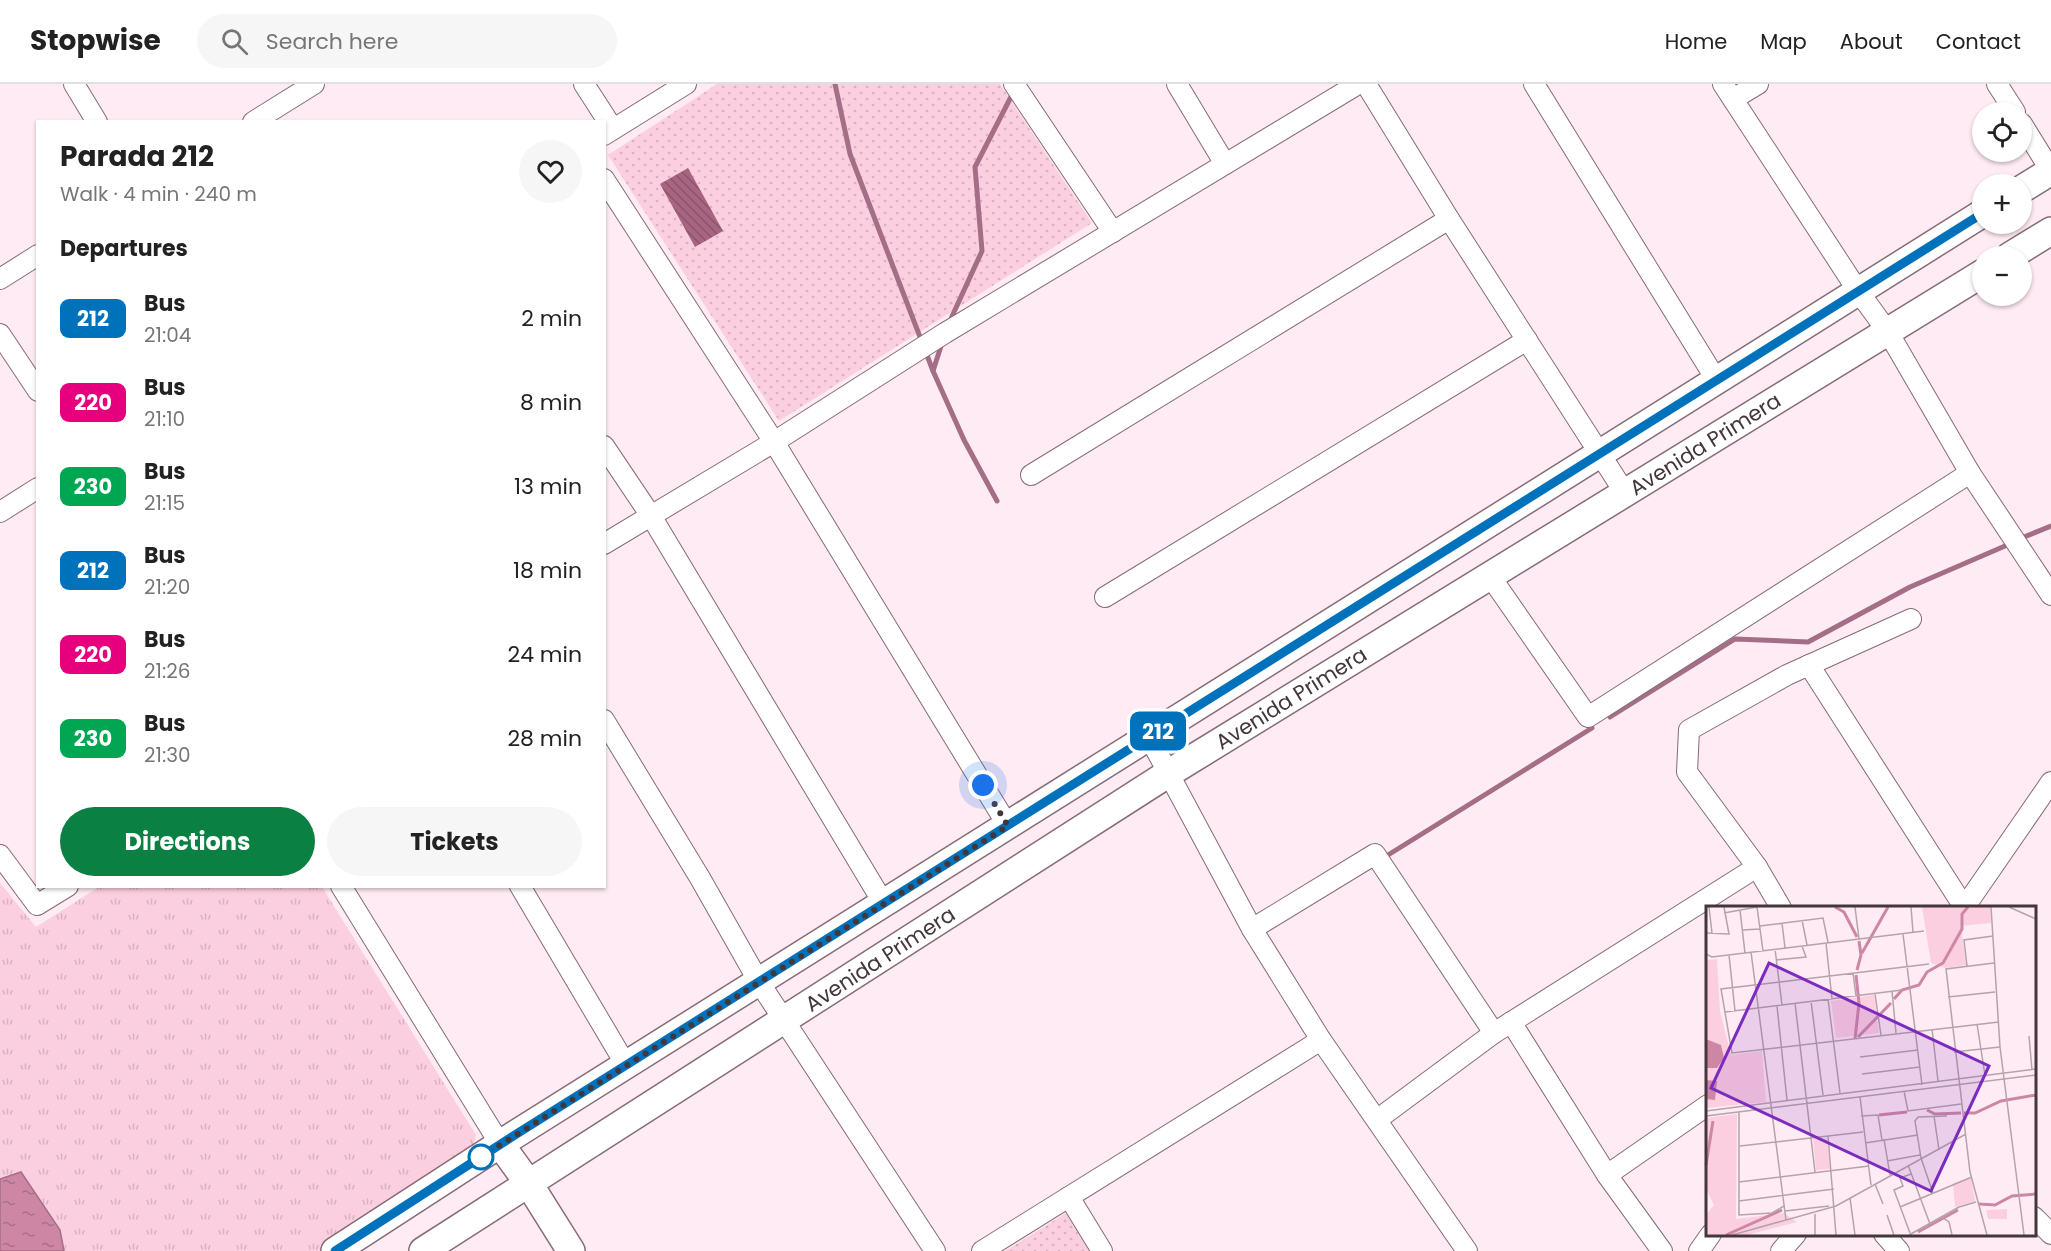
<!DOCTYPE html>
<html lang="en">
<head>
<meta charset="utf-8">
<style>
	body { margin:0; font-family:Poppins,sans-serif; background:#f6f6f6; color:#222; height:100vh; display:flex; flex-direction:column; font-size:22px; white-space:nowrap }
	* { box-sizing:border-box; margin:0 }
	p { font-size:20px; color:#767676 }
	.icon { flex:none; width:33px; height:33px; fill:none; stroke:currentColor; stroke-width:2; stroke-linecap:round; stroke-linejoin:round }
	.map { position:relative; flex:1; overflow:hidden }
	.details { position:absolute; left:36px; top:36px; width:570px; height:768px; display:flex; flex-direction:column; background:#fff; border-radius:0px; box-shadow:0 2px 4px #0004 }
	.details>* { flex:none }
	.badge { padding:0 12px; border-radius:9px; font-size:21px; line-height:39px }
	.tools { position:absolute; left:1972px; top:18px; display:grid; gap:12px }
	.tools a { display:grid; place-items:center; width:60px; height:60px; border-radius:50%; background:#fff; box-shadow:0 2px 4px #0004; font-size:30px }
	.you { position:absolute; width:30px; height:30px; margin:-15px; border:4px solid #fff; border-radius:50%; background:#1a73e8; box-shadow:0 0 0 9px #1a73e833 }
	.map>.badge { position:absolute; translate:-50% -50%; box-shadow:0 0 0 3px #fff }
	h2 { padding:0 24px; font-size:22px; line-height:54px }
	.round { display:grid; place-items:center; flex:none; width:63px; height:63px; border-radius:32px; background:#f6f6f6 }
	.head { display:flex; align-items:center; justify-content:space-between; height:102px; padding:0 24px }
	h1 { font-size:28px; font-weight:700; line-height:45px }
	.action { display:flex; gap:12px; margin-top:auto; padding:12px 24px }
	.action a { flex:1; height:69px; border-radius:36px; background:#0b8043; color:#fff; font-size:24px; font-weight:700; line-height:69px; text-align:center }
	.action a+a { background:#f6f6f6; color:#222 }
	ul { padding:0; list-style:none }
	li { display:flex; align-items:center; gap:18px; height:84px; padding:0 24px }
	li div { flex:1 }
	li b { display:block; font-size:22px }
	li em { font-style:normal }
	li .badge { min-width:66px; font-weight:700; text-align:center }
	header { display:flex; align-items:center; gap:36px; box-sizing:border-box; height:84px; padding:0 30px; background:#fff; border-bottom:2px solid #e0e0e0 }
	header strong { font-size:28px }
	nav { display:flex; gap:33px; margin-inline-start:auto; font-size:21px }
	.search { width:420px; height:54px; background:#f6f6f6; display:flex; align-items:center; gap:15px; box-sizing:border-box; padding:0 21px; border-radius:33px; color:#767676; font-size:22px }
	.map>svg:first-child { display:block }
	.grass { fill:url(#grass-tufts) }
	.park { fill:url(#park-dots) }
	.water { fill:url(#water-ripples); stroke:#a46f86; stroke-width:1.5 }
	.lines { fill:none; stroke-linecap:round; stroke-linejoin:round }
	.stream { stroke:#a46f86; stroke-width:5 }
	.building { fill:url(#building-back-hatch) }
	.street-casing { stroke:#876b76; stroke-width:22 }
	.secondary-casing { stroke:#876b76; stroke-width:30 }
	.street { stroke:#fff; stroke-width:20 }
	.secondary { stroke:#fff; stroke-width:27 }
	.line-casing { stroke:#fff; stroke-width:14 }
	.line { stroke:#0072bc; stroke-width:9 }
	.walk { stroke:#44373c; stroke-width:6; stroke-dasharray:0 10.8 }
	.stop-dot { fill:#fff; stroke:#0072bc; stroke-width:3 }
	.labels { text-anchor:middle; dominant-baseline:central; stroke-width:6; stroke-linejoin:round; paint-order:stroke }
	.street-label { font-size:21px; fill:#44373c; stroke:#fff }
	.inset-river { fill:none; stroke:#cd87a5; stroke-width:3 }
	.inset-road { fill:none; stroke:#b4a3aa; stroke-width:1.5 }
	.view { fill:#7b2cbf; fill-opacity:0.15; stroke:#7b2cbf; stroke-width:3 }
	.inset-edge { fill:none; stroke:#44373c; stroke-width:3 }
</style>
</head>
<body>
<header>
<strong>Stopwise</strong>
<div class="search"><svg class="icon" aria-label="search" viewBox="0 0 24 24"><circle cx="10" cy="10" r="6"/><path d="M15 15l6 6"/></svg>Search here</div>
<nav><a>Home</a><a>Map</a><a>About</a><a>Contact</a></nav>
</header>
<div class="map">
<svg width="2051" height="1167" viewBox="0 0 2051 1167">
	<defs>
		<pattern id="grass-tufts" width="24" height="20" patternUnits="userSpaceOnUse" patternTransform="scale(1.5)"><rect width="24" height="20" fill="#fccfe0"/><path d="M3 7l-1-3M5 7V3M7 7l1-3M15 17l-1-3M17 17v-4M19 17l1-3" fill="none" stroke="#d9b2c1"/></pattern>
		<pattern id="park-dots" width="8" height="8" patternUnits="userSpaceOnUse" patternTransform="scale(1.5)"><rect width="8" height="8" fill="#fccfe0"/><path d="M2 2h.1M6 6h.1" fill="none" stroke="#d9b2c1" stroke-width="1.8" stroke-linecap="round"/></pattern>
		<pattern id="water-ripples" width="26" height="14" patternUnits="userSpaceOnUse" patternTransform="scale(1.5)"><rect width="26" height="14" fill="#cd87a5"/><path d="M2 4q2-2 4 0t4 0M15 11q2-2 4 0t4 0" fill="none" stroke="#a86f88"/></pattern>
		<pattern id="building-back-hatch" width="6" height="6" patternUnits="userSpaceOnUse" patternTransform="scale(1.5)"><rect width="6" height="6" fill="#a86582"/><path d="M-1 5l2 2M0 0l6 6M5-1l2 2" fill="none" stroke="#8a546c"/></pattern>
	</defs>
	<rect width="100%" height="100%" fill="#ffebf3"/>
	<!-- grass -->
	<polygon class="grass" points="0,799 36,843 99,803 322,803 476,1051 471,1071 327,1167 0,1167"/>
	<!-- park -->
	<g class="park">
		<polygon points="717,0 1000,0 1092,139 779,337 608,71"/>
		<polygon points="1066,1129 1089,1167 1005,1167"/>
	</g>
	<!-- water -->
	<polygon class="water" points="21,1088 60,1146 64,1167 0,1167 0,1095"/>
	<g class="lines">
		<!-- stream -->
		<g class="stream">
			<polyline points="835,0 850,70 933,287"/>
			<polyline points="949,239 982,167 975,83 1014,7"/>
			<polyline points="942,259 933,287 964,356 997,417"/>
			<polyline points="2024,453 2051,442"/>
			<polyline points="1610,633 1735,555 1808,558 1910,503 2005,462"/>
			<polyline points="1388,771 1592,644"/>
		</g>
	</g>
	<!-- building -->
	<polygon class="building" points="688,84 723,147 695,163 660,100"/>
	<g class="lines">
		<!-- street casing -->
		<g class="street-casing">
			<g id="street">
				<polyline points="74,0 97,38"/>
				<polyline points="584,0 613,45"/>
				<polyline points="1014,0 1113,148"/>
				<polyline points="1177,0 1225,80"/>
				<polyline points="1366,0 1449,135 1625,409"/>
				<polyline points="1534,0 1717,297"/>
				<polyline points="1723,0 1858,207 1888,248 1970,389 2051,511"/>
				<polyline points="1997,0 2015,28"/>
				<polyline points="1733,15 1758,0"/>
				<polyline points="253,38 314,0"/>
				<polyline points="2022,40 2051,87"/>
				<polyline points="604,51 686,0"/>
				<polyline points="604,95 774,358 1008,742"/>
				<polyline points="0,195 38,171"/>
				<polyline points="0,250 38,307"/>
				<polyline points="604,362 651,432 884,820"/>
				<polyline points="1031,391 1449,135"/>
				<polyline points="0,428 38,404"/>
				<polyline points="604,460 774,358 945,249 1358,0"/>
				<polyline points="1490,492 1588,633 1970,389"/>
				<polyline points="1105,513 1527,256"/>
				<polyline points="1809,581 1964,823"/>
				<polyline points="604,636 700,794 759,898 935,1167"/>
				<polyline points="1149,653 1252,845 1321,956 1467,1167"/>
				<polyline points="0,771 37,821 68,802"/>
				<polyline points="341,802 500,1060"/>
				<polyline points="520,802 626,981"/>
				<polyline points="1781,824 1757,783 1687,688 1689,646 1787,591 1911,535"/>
				<polyline points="1964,824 2051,698"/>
				<polyline points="1252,845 1375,770 1494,949"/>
				<polyline points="1511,938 1607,1091 1662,1167"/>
				<polyline points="1378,1035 1494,949 1757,783"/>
				<polyline points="1607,1091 1708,1021"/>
				<polyline points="1069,1113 1102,1167"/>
				<polyline points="2034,1133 2051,1150"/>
				<polyline points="1884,1150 1899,1167"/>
				<polyline points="982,1167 1321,956"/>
				<polyline points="1699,1167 1711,1150"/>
				<polyline points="1781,1167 1796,1150"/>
			</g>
		</g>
		<!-- secondary casing -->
		<g class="secondary-casing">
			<g id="secondary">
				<polyline points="2022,105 2051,87"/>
				<polyline points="2010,172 2051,147"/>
				<polyline points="500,1060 529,1100 571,1167"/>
				<polyline points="335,1167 500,1060 1983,129"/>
				<polyline points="423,1167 1169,689 1983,189"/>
			</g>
		</g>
		<!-- street -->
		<use href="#street" class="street"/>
		<!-- secondary -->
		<use href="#secondary" class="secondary"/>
	</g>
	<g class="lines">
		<!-- line casing -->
		<g class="line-casing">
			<polyline id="line" points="335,1167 518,1049 1983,129"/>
		</g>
		<!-- line -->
		<use href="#line" class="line"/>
		<!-- walk -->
		<polyline class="walk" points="481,1073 1008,742 983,701"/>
	</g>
	<!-- markers -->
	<circle class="stop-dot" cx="481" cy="1073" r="12"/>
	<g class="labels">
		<!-- street labels -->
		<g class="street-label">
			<text transform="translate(1705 360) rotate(-32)">Avenida Primera</text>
			<text transform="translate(1291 614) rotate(-32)">Avenida Primera</text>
			<text transform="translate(880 875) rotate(-33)">Avenida Primera</text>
		</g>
	</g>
	<!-- overview -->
	<g transform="translate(1706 822)">
		<rect width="330" height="330" fill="#ffebf3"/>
		<path d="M216,1H284L285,17L255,20L260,59L239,62L225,57ZM11,53L14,105L25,149L56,145L60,196L0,202V54ZM31,208L30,313L78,307L91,316L41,329H0V309L8,299L0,283V212ZM265,272L269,295L249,301L247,277Z" fill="#fccfe0"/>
		<path d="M168,89L173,127L130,132L125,95ZM121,232L124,263L110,264L107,233Z" fill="#fccfe0"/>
		<path d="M301,303V313H282L280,304Z" fill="#fccfe0"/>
		<path d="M0,133L15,139L18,152L11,162H0ZM0,174L11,175L9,194L0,193Z" fill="#cd87a5"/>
		<path class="inset-river" d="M129,1L138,6L151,31M156,47L182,1M151,64L155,49L153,35M188,93L196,84L213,79L221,66L237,57L256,23V8L262,1M152,131L185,97M149,133L153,97L150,69M221,204L229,208L255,207M258,207H269L295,195L330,189M173,209L201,206M0,259L7,215M273,298L289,299L306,290L330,288M212,326L252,304M20,329L76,304"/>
		<path class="inset-road" d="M3,1L6,27M51,1L57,45M149,1L153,33M205,1L207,26M285,1L294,141L318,329M303,1L330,13M34,4L39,47M18,7L51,1M96,14L101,39M76,17L79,42M54,20L117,12L122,36M36,24L54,23M0,27L23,28L18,1M197,28L216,179M120,37L126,93M69,43L76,99M45,46L80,314M0,48L6,51L218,25M23,49L29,105M70,54L100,51L96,40M223,58L15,83L26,147L293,116M261,60L258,34L287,30M147,67L150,90M186,85L190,127M169,88L175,129M242,91L289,86M122,93L134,187M105,95L117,189M89,97L109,266M71,100L81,194M19,106L196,84M271,118L279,169M226,123L232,175M323,130L326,164M248,146L294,141M154,151L212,144M156,168L214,161M198,185L202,205L255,198M154,191L165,279M0,205L330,163M33,206V309L66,307L78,300M0,210L330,169M155,210L172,209L176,234M228,210L233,244M122,230L130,329M178,233L184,269M159,237L212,229M34,240L157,226M181,255L214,249M202,259L224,318M33,276L163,260M169,278L177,298M227,287L215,252L209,215L212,211L241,210M144,292L149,329M33,295L128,283M194,301L266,271M79,305L123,300M109,308V329M181,309L188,329M237,312L243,316L246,329M204,327L188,284L197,280L194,272L205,268M26,329L130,300L260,228M203,329L253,301L270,296M281,329L264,266L240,63L288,57"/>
		<path class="view" d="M63,57L283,160L225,285L5,182Z"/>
		<rect width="330" height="330" class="inset-edge"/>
	</g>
</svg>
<div class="tools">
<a><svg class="icon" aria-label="locate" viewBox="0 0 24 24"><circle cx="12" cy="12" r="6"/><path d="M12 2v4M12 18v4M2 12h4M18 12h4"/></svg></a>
<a>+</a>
<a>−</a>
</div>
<div class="you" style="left:983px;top:701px"></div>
<b class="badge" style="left:1158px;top:647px;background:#0072bc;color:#fff">212</b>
<section class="details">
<div class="head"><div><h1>Parada 212</h1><p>Walk · 4 min · 240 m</p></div><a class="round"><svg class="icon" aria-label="heart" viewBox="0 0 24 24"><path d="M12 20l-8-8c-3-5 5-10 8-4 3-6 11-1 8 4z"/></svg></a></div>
<h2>Departures</h2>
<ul>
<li><span class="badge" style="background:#0072bc;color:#fff">212</span><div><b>Bus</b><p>21:04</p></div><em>2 min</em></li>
<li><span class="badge" style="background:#e6007e;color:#fff">220</span><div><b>Bus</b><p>21:10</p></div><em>8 min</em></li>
<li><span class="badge" style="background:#00a651;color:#fff">230</span><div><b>Bus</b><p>21:15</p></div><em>13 min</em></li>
<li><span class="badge" style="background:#0072bc;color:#fff">212</span><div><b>Bus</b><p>21:20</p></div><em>18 min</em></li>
<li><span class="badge" style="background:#e6007e;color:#fff">220</span><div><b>Bus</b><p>21:26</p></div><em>24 min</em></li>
<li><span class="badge" style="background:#00a651;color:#fff">230</span><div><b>Bus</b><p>21:30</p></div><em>28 min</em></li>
</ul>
<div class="action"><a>Directions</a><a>Tickets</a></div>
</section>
</div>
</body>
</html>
